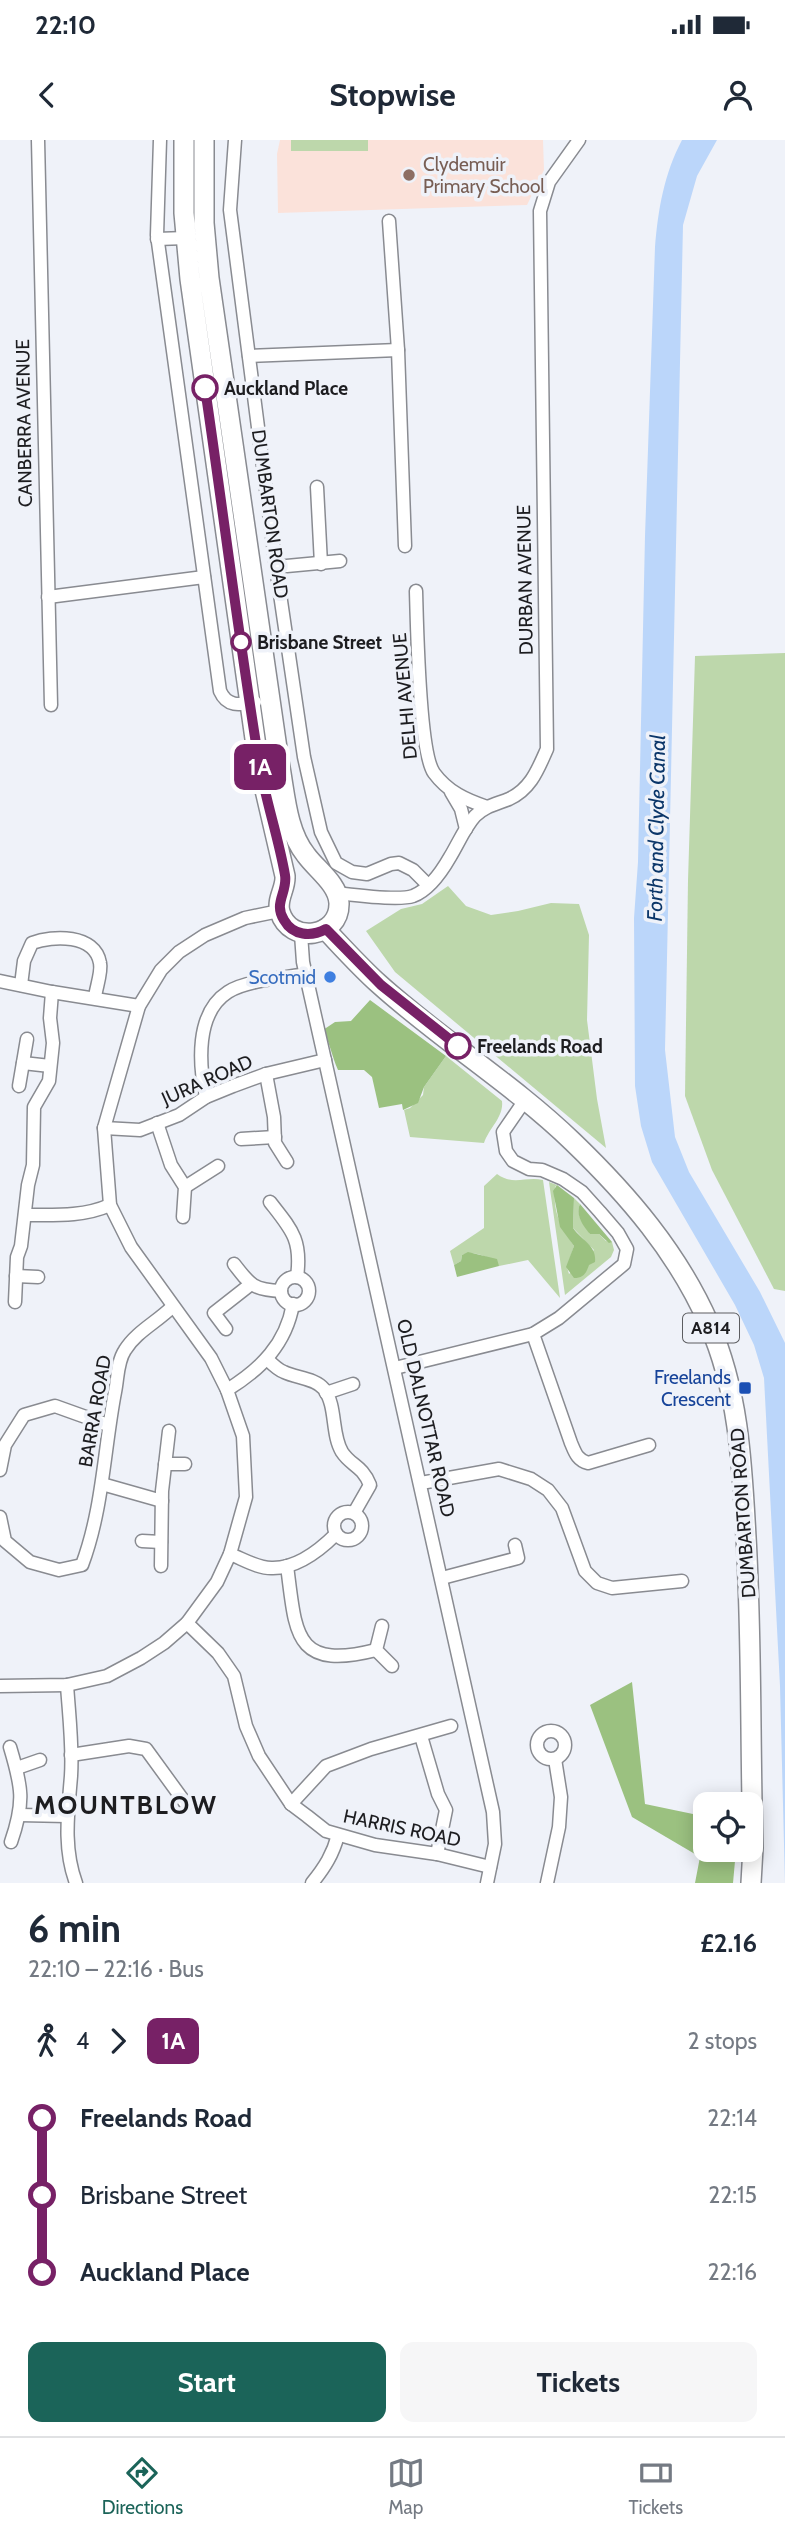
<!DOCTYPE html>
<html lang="en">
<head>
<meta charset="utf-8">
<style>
	body { margin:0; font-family:Cabin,sans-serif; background:#f6f6f7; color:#1f2937; height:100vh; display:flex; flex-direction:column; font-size:26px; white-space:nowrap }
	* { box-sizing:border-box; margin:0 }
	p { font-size:23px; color:#747a83 }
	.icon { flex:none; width:38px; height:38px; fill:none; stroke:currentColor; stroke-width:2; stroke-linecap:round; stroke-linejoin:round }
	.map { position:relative; height:1743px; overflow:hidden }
	.panel { display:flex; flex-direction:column; background:#fff; flex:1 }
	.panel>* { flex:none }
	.badge { padding:0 14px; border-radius:10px; font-size:24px; line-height:46px }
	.tools { position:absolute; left:693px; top:1652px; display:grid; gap:14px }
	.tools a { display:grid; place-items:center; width:70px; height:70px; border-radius:14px; background:#fff; box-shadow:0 4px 18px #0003; font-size:35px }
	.map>.badge { position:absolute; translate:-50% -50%; box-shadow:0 0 0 4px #fff }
	.legs { display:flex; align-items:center; gap:10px; height:77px; padding:0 28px; font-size:23px }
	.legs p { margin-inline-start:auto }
	.overview { display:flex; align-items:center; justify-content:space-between; height:119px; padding:0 28px }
	h1 { font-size:38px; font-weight:800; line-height:52px }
	.cta { display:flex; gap:14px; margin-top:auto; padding:14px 28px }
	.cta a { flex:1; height:80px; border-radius:14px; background:#1b6459; color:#fff; font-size:28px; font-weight:800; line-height:80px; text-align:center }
	.cta a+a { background:#f6f6f7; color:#1f2937 }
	ul { padding:0 28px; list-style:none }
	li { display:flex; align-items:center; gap:24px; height:77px; font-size:26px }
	li i { display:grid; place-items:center; width:10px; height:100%; margin:0 9px; background:currentColor }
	li i::after { content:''; width:18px; height:18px; margin:-9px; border:5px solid; border-radius:50%; background:#fff }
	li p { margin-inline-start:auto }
	li:first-child i { background:linear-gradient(#0000 50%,currentColor 0) }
	li:last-child i { background:linear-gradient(currentColor 50%,#0000 0) }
	.status { display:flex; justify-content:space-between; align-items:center; height:49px; padding:0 35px; background:#fff; direction:ltr }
	.status svg { height:19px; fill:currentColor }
	header { display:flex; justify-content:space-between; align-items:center; height:91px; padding:0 28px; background:#fff; font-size:32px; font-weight:800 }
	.tabs { display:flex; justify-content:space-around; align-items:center; height:98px; border-top:2px solid #e0e1e3; background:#fff; font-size:19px; color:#747a83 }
	.tabs a { display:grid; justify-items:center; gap:4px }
	.tabs .selected { color:#1b6459 }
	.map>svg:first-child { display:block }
	.education { fill:#fbe2da }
	.green { fill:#bdd7ab }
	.forest { fill:#9bc180 }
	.water { fill:#bbd6fa }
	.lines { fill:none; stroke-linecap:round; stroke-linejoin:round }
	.street-casing { stroke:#898b91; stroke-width:15 }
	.primary-casing { stroke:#898b91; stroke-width:22 }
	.street { stroke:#fff; stroke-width:12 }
	.primary { stroke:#fff; stroke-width:19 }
	.line-1-casing { stroke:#fff; stroke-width:16 }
	.line-1 { stroke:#772166; stroke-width:10 }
	.education-dot { fill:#8d6e63; stroke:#eff2f9; stroke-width:2.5 }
	.stop-1-dot { fill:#fff; stroke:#772166; stroke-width:3.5 }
	.shop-dot { fill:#3f7fe0; stroke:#eff2f9; stroke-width:2.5 }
	.transit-dot { fill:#1a4fb4; stroke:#eff2f9; stroke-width:2.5 }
	.labels { text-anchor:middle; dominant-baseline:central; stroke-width:7; stroke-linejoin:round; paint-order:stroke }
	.shield { fill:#eff2f9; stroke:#5c5d61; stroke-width:2 }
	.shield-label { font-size:18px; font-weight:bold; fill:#1d1d20 }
	.education-label { font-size:19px; fill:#785e54; stroke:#eff2f9; text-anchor:start }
	.stop-label { font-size:19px; font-weight:bold; fill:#1d1d20; stroke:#eff2f9; text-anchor:start }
	.street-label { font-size:19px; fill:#1d1d20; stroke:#eff2f9 }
	.shop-label { font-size:19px; fill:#366cbe; stroke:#eff2f9; text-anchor:end }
	.transit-label { font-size:19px; fill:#164399; stroke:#eff2f9; text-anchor:end }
	.water-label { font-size:21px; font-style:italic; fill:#0b3669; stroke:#eff2f9 }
	.district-label { font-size:26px; font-weight:bold; letter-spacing:2px; fill:#1d1d20; stroke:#eff2f9 }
</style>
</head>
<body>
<div class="status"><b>22:10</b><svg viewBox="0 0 49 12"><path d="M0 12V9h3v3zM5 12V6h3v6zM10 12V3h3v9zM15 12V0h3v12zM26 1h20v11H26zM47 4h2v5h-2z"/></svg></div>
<header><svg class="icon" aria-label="back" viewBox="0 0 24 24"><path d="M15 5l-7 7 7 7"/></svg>Stopwise<svg class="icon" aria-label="person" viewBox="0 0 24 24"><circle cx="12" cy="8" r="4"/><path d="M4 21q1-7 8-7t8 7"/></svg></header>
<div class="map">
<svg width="785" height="1743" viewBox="0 0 785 1743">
	<rect width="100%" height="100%" fill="#eff2f9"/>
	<!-- education -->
	<polygon class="education" points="280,0 543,0 544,30 527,65 278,73 277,14"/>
	<!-- green -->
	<g class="green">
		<rect x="291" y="0" width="77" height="11"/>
		<polygon points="785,513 785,1151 774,1149 712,1030 685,956 688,740 695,516"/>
		<polygon points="448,746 466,766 491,775 518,771 551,763 579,764 589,795 587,880 597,959 606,1008 395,832 366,791 401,769 422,764"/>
		<path d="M446,916L502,961C504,977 489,988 484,1003L410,997L404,970L410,968L423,955L424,947Z"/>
		<path d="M497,1034C513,1046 526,1036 543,1040L560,1158L528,1120L499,1126C491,1117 473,1110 462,1115L461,1121L454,1125L450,1111L484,1088V1046Z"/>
		<path d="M549,1042L557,1045L555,1047C553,1074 560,1084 574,1106L567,1127L569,1134L594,1110L573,1088L574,1058L580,1064C575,1075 584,1084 590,1094H599L606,1101L612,1102L614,1110L611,1117L565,1155Z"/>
	</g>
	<!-- forest -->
	<g class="forest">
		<path d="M370,860L446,916L424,947L418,963L403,970L402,964L379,968L372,937L364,930H338C332,917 330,903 323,890L335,882L351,881Z"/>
		<path d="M557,1045L574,1058L573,1088C581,1100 597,1105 595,1122L589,1125C586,1134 583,1138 574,1138L566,1127L574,1106L560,1087L553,1051Z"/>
		<path d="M580,1064L612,1102L609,1103L599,1094H590C583,1086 575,1074 580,1064Z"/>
		<polygon points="468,1112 497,1119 499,1126 457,1137 454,1125 461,1121 462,1115"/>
		<polygon points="632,1542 645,1664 693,1674 705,1672 705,1710 736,1710 733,1743 695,1743 700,1717 632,1677 590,1565"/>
	</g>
	<!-- water -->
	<path class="water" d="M682,0H717L697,36L683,85L665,910L675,997L689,1032L760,1152L785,1203V1743L780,1546L764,1238L754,1205L735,1165L652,1022L641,986L635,946L634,778L638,722L645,396L655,107C658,70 664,34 682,0Z"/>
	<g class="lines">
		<!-- street casing -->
		<g class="street-casing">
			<g id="street">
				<polyline points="38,0 51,565"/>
				<path d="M160,0L157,95L220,551C227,567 239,565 255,562"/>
				<polyline points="235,0 230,70 276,427 304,617 321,692 336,723 352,732 367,734 391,724 399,723 413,730 428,745"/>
				<polyline points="389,81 398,210 405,406"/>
				<polyline points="157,99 186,98"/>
				<polyline points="249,216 398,210"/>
				<polyline points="317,347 321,424"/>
				<polyline points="276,427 340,421"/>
				<path d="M416,451C417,484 419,612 434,633C448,652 466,660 487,667"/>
				<polyline points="48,457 204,437"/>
				<polyline points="451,652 461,669 466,689"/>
				<path d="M337,753C354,755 398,761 413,756C429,750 442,731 450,717C458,704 465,687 475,676C485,666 497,664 509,659C531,649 538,629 547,609L540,71L549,42L579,0"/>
				<polyline points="301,794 303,822 493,1672 495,1704 487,1743"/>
				<polyline points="0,841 52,852 139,866"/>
				<path d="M21,845L24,821L32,803C53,795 95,794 100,823C102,832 96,848 95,857"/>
				<polyline points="23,923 50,926"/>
				<polyline points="266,934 274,977 275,1003 287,1022"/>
				<polyline points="19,946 27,899"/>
				<path d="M206,957C199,925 195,873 228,852C247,840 284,838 307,834"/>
				<polyline points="157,983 171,1025 185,1047 183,1077"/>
				<polyline points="104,988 140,990 179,975 206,957 233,946 266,934 325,920"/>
				<polyline points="241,999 275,997"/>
				<polyline points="185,1047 218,1026"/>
				<path d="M270,1062C292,1090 302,1100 297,1137"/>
				<path d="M25,1075C54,1075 83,1077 110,1065"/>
				<path d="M234,1124C250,1145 254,1150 281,1151"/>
				<polyline points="16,1136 38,1137"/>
				<circle cx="295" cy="1151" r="14"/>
				<polyline points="15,1162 17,1117 21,1106 28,1045 33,1025 34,967 49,941 53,903 50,878 52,852"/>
				<polyline points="226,1189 214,1173 251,1144"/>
				<path d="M533,1194L571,1303C575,1312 577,1320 588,1323L649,1305"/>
				<path d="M267,1219C272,1224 278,1230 284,1232C296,1238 315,1238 324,1249C337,1266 331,1294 342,1312C351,1326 362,1325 370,1345L354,1373"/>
				<polyline points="395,1228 533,1194 559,1178 624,1124 627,1109 618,1093 600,1072 582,1052 563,1039 542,1030 529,1029 513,1021 506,1011 503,992 525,960"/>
				<path d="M227,1250C261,1229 286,1204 293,1164"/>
				<polyline points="326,1253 353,1244"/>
				<polyline points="165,1324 185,1324"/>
				<polyline points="0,1330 5,1305 24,1275 55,1266 108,1285"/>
				<polyline points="421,1343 499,1329 531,1339 548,1350 562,1368 585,1431 597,1443 612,1448 682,1441"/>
				<polyline points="102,1344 162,1361"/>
				<circle cx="348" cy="1386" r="14"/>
				<path d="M0,1377L5,1401L30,1422L59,1430L82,1425C103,1369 104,1309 115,1252C118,1238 117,1222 125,1210C136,1192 157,1182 172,1167"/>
				<polyline points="142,1401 161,1402"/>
				<path d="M230,1414C243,1419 259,1429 273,1428C297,1428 320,1410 336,1394"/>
				<polyline points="161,1426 162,1351 169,1291"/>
				<path d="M287,1426C296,1493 293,1531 376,1510"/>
				<polyline points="442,1438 518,1418 515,1405"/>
				<polyline points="187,1483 218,1513 234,1536 246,1586 259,1616 291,1664 307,1676 326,1691 375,1705 437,1714 490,1727"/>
				<polyline points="382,1486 376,1510 392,1526"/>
				<path d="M67,1545C69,1575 73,1606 71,1636C68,1673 63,1708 76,1743"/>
				<polyline points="0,1546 67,1545 107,1536 141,1518 164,1503 187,1483 217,1442 230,1414 246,1357 243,1296 227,1250 211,1218 131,1107 110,1065 104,988 139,866 161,830 179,812 205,795 245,778 279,771"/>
				<circle cx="551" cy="1605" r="14"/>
				<polyline points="421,1596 438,1654 446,1670 437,1714"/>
				<path d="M10,1607C22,1647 25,1662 11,1702"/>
				<polyline points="71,1615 129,1606 146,1609 186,1664"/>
				<polyline points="17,1628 40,1620"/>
				<polyline points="291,1664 326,1626 371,1609 451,1586"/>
				<polyline points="20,1675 67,1676"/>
				<path d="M312,1743C325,1727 333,1714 338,1695"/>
				<polyline points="547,1743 559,1687 561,1657 555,1619"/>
			</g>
		</g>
		<!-- primary casing -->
		<g class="primary-casing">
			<g id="primary">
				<path d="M184,0V73L190,139L258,620L285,736C286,749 276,759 280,772C290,805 340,798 339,763C338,744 317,730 306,715C286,690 285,652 279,622L209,138L204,83V0"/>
				<path d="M325,789C343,808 360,827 379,844C441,900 513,944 573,1002C628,1055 678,1113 709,1184C739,1252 742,1324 746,1397C752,1500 750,1604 753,1708L751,1743"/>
			</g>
		</g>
		<!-- street -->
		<use href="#street" class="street"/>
		<!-- primary -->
		<use href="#primary" class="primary"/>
	</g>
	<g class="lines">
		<!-- line-1 casing -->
		<g class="line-1-casing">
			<path id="line-1" d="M205,248C223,370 238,493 258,616C264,656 278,695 285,735C288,752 273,763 284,780C293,796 311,797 326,789L381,845L458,906"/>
		</g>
		<!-- line-1 -->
		<use href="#line-1" class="line-1"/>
	</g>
	<!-- markers -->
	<circle class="education-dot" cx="409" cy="35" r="7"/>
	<g class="stop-1-dot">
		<circle cx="205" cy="248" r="12"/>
		<circle cx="241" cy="502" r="9"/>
		<circle cx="458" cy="906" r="12"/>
	</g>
	<circle class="shop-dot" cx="330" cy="837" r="7"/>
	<rect class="transit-dot" x="738" y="1241" width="14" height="14" rx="3.5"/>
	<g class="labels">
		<!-- shield labels -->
		<rect class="shield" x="683" y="1173.5" width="56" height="29" rx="5"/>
		<g class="shield-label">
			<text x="711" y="1188">A814</text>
		</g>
		<!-- education labels -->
		<g class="education-label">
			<text x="423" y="24">Clydemuir<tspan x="423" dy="22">Primary School</tspan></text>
		</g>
		<!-- stop labels -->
		<g class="stop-label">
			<text x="224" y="248">Auckland Place</text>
			<text x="257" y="502">Brisbane Street</text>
			<text x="477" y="906">Freelands Road</text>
		</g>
		<!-- street labels -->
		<g class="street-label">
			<text transform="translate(24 283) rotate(-91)">CANBERRA AVENUE</text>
			<text transform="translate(270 374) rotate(82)">DUMBARTON ROAD</text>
			<text transform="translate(525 440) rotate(-91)">DURBAN AVENUE</text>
			<text transform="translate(405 556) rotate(-95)">DELHI AVENUE</text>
			<text transform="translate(207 940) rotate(-24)">JURA ROAD</text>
			<text transform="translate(95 1271) rotate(-80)">BARRA ROAD</text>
			<text transform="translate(426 1278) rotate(77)">OLD DALNOTTAR ROAD</text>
			<text transform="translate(743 1373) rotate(-94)">DUMBARTON ROAD</text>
			<text transform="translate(402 1688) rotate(12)">HARRIS ROAD</text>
		</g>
		<!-- shop labels -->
		<g class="shop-label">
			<text x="316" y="837">Scotmid</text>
		</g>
		<!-- transit labels -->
		<g class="transit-label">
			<text x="731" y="1237">Freelands<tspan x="731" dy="22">Crescent</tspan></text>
		</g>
		<!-- water labels -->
		<g class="water-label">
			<text transform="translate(656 688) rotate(-89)">Forth and Clyde Canal</text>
		</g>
		<!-- district labels -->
		<g class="district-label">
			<text x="126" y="1665">MOUNTBLOW</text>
		</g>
	</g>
</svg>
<div class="tools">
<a><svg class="icon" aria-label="locate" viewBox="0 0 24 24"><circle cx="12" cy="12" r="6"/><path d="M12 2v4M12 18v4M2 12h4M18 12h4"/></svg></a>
</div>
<b class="badge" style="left:260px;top:627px;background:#772166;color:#fff">1A</b>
</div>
<section class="panel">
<div class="overview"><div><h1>6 min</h1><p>22:10 – 22:16 · Bus</p></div><b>£2.16</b></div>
<div class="legs"><svg class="icon" aria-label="walk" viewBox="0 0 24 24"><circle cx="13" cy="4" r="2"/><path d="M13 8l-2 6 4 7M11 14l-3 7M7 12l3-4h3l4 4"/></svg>4<svg class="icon" aria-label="forward" viewBox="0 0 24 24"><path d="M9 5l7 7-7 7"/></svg><b class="badge" style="background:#772166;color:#fff">1A</b><p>2 stops</p></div>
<ul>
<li><i style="color:#772166"></i><b>Freelands Road</b><p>22:14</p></li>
<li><i style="color:#772166"></i><span>Brisbane Street</span><p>22:15</p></li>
<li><i style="color:#772166"></i><b>Auckland Place</b><p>22:16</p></li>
</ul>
<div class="cta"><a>Start</a><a>Tickets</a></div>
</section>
<nav class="tabs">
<a class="selected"><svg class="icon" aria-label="directions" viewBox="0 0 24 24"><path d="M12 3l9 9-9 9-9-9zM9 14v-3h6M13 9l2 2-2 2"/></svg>Directions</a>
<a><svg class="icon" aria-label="map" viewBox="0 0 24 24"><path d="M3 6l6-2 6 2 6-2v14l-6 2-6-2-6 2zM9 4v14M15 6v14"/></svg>Map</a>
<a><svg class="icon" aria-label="tickets" viewBox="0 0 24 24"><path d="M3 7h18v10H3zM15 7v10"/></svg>Tickets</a>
</nav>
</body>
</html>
